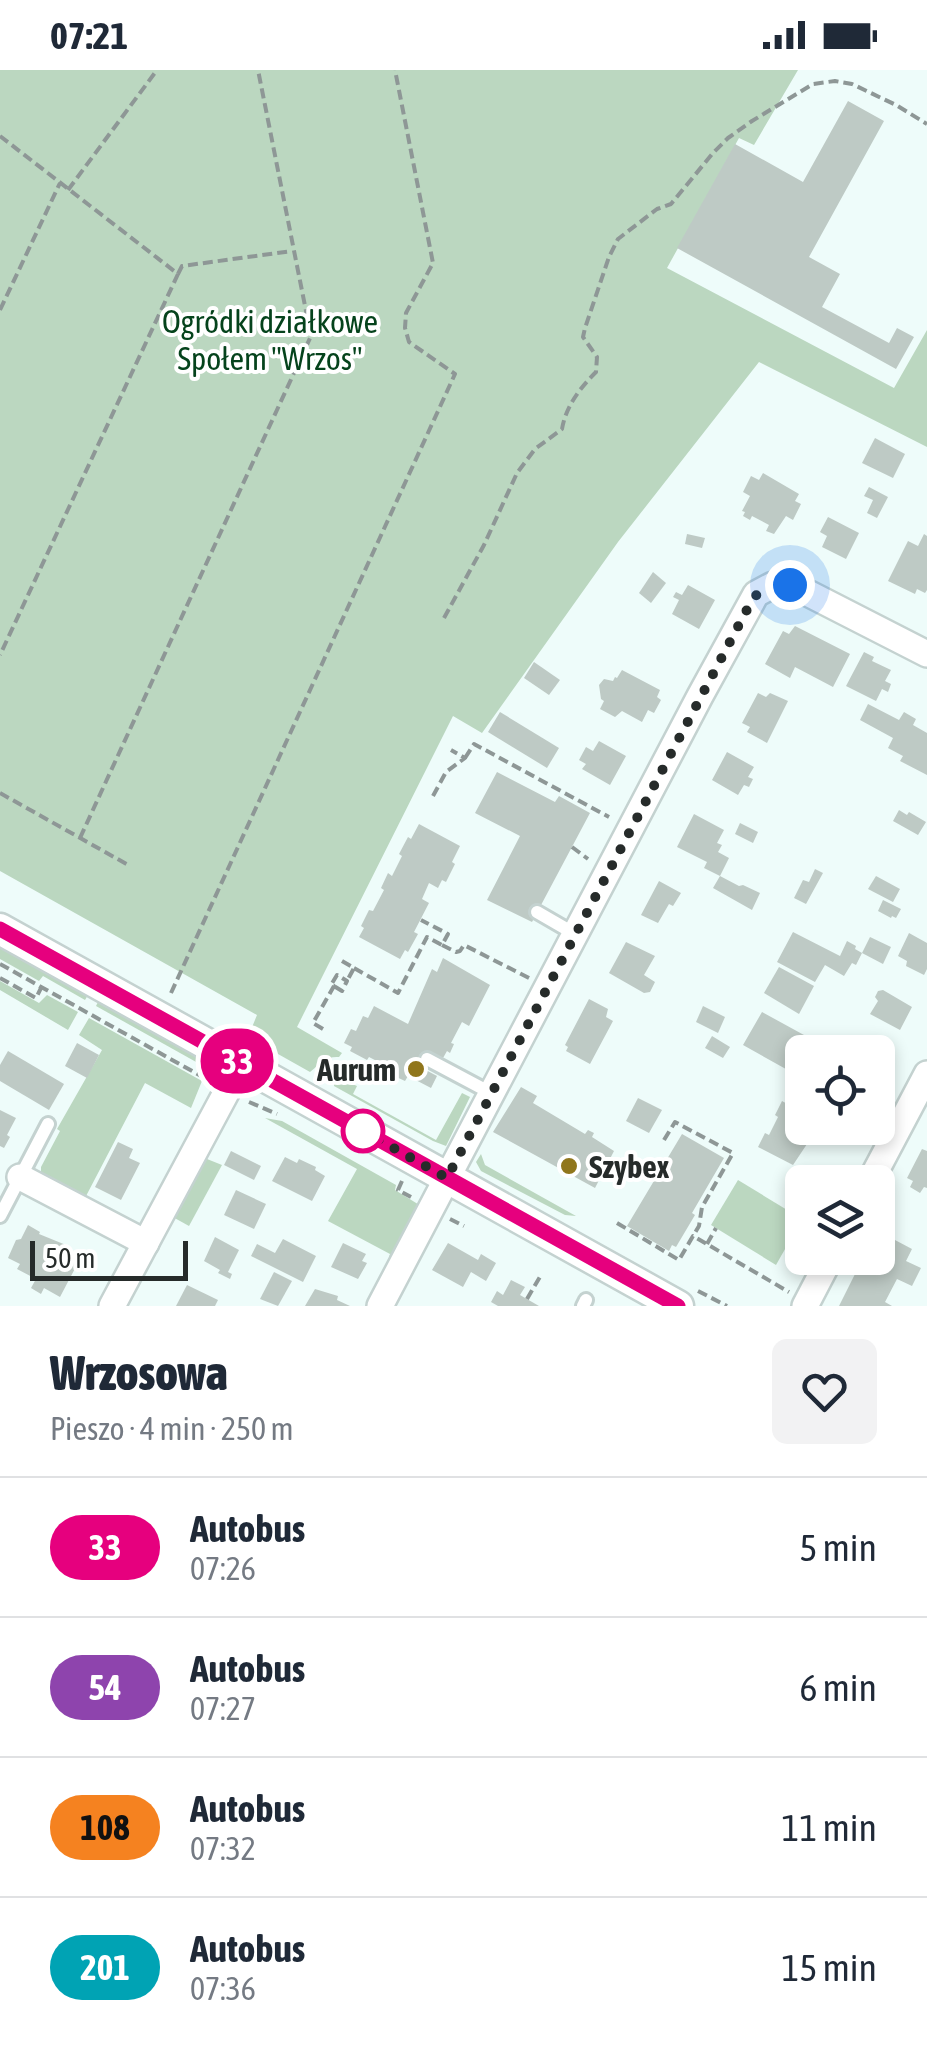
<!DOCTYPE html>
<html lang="pl">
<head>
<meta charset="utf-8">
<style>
	body { margin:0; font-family:"Asap Condensed",sans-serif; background:#f2f2f3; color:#1f2937; height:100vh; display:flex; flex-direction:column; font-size:38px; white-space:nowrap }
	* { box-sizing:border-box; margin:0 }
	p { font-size:32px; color:#747a83 }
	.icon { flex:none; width:55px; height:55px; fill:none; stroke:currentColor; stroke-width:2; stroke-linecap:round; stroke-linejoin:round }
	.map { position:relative; height:1236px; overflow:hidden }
	.side { display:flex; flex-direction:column; background:#fff; flex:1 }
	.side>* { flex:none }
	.badge { padding:0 20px; border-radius:32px; font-size:35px; line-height:65px }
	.controls { position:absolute; left:785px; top:965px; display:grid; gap:20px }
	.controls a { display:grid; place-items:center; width:110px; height:110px; border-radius:15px; background:#fff; box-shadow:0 5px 15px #0003; font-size:50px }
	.scale { position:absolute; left:30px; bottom:25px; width:158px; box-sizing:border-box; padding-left:10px; border:5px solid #262b2a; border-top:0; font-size:28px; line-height:35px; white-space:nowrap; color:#262b2a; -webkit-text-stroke:8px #fff; paint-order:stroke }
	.you { position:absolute; width:50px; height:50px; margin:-25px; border:8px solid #fff; border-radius:50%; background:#1a73e8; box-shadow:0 0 0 15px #1a73e833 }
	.map>.badge { position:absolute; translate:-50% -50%; box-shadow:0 0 0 5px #fff }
	.round { display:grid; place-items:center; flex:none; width:105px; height:105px; border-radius:15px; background:#f2f2f3 }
	.summary { display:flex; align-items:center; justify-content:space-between; height:170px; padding:0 50px }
	h1 { font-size:48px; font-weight:800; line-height:75px }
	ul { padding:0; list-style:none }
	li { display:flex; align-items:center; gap:30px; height:140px; padding:0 50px; border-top:2px solid #e0e1e3 }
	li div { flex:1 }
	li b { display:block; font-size:38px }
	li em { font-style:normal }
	li .badge { min-width:110px; font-weight:700; text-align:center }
	.status { display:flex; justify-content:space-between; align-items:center; height:70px; padding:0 50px; background:#fff; direction:ltr }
	.status svg { height:28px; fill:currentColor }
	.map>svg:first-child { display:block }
	.green { fill:#bbd7c0 }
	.building { fill:#becac5 }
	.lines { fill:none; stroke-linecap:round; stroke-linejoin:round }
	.service-casing { stroke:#c4d2d0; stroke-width:18 }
	.minor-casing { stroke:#c4d2d0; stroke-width:30 }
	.tertiary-casing { stroke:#c4d2d0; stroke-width:35 }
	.path { stroke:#8e9796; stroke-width:4; stroke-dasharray:10 5; stroke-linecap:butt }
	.service { stroke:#fff; stroke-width:12 }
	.minor { stroke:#fff; stroke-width:25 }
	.tertiary { stroke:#fff; stroke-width:30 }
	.line-casing { stroke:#fff; stroke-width:22 }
	.line { stroke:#e6007e; stroke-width:15 }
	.walk { stroke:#262b2a; stroke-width:10; stroke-dasharray:0 18 }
	.poi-dot { fill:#90761c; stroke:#fff; stroke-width:4 }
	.stop-dot { fill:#fff; stroke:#e6007e; stroke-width:5 }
	.labels { text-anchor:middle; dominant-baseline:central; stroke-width:8; stroke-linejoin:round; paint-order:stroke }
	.park-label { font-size:32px; fill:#05431c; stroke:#fff }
	.poi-label { font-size:32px; font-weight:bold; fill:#262b2a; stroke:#fff; text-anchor:end }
</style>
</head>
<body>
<div class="status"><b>07:21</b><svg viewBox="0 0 49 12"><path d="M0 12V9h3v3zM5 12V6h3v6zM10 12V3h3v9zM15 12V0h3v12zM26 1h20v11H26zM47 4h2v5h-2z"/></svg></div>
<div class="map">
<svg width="927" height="1236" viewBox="0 0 927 1236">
	<rect width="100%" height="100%" fill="#eefcfa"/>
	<!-- green -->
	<g class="green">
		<path d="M0,0H798L754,75L739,68L667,198L894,318L927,260V377L759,292L618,472L482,663L453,646L297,957L342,983L339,987C326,986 320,994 310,1002L248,967L257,945L0,801Z"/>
		<polygon points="0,877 8,877 88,925 85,930 43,906 39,911 0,889"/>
		<polygon points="0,911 39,933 47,925 78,942 68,960 0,920"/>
		<polygon points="99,930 209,991 214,1002 96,936"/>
		<polygon points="89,948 202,1011 191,1038 145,1013 85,1128 44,1106 41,1102 41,1097 60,1061 57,1059 102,980 79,965"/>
		<polygon points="336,1007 357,1016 353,1024 436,1070 462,1023 470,1027 446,1076 433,1071 334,1016 334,1009"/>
		<polygon points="265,1048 282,1051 396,1115 395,1120 421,1136 394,1191 389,1187 390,1184 328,1151 357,1099"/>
		<polygon points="481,1084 485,1095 576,1146 565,1145 481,1101 476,1092"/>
		<polygon points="202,1087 222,1095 189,1156 171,1146"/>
		<polygon points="738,1110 802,1149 776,1195 711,1155"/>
	</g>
	<!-- building -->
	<g class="building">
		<polygon points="848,31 884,51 809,187 840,204 822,237 889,273 897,258 914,267 896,299 677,178 735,74 803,112"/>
		<polygon points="875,368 905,384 893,408 862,393"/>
		<polygon points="763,403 799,424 795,431 801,434 793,450 786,446 774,464 766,461 769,455 752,446 750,450 743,446 745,442 742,441 750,426 743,422 751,406 759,410"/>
		<polygon points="869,417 888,427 877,448 867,443 873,430 864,426"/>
		<polygon points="828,447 859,463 846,489 822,477 827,466 820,462"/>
		<polygon points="687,464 705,468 702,478 685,474"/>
		<polygon points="924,464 927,466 927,520 925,523 917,519 915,524 888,511 908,471 918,476"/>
		<polygon points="653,502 666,513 651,533 639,523"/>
		<polygon points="688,515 715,530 699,559 672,544 679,530 673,527 676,522 682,525"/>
		<polygon points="795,556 850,584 833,617 795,597 790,608 765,594 783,561 789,564"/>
		<polygon points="864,582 874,587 872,591 891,600 885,611 891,614 888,622 882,619 876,631 846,616"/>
		<polygon points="534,592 560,610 549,625 524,608"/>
		<polygon points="622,600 660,620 657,627 661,630 654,643 648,640 642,652 622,641 615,647 600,639 604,631 601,629 599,615 604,609 613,611 615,607 617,608"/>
		<polygon points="758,623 766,627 770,623 788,631 767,673 747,662 750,657 742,653"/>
		<polygon points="868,634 899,650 904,642 916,649 913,655 927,663 927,705 900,691 903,686 888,678 893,668 860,650"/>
		<polygon points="500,642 559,678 547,698 488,662"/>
		<polygon points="599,671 626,686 610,715 582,699 586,694 579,690 586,677 593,681"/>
		<polygon points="727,682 754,697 748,707 753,709 749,717 744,715 738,725 712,710"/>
		<polygon points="497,702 555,732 559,726 590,743 532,852 487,830 520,766 475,743"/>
		<polygon points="899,740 907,745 909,742 926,752 918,765 893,751"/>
		<polygon points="694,744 724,760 717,773 722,775 718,782 729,788 720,806 739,816 743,815 760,823 752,840 713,818 720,806 704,798 707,792 677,777"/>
		<polygon points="740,753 758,762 753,773 735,764"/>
		<polygon points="419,754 460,776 452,792 455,794 446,812 442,810 438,818 429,813 422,829 429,833 414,862 418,864 408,882 405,880 400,889 359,867 364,858 361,856 369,840 373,841 384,820 381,818 388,803 392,806 402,786 399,784 408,767 411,769"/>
		<polygon points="815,799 823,803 806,834 794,828 803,810 809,812"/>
		<polygon points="876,806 900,819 893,832 868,819"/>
		<polygon points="659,811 681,823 673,836 669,834 658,853 641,845"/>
		<polygon points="883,830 901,839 896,848 892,846 891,848 878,841"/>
		<polygon points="793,862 840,886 847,871 856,876 855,879 862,883 856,895 852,893 844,906 825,895 815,912 777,892"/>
		<polygon points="909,863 927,873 927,899 924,905 906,896 907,891 898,886"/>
		<polygon points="870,867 891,877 883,894 862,883"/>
		<polygon points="626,872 655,886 644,905 655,912 650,922 644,923 609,903"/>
		<polygon points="443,888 490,915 469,956 462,952 451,973 454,974 450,983 447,981 443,988 430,982 422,998 437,1006 431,1018 408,1006 405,1011 392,1005 394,1000 369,987 367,990 350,981 352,977 344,973 351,959 356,961 363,946 368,948 374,936 408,954 432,899 437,902"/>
		<polygon points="779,897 814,916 799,944 764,923"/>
		<polygon points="883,920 912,937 900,960 870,944 878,931 875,927 878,921"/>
		<polygon points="589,929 608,939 606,947 613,951 590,994 566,981 568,977 565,975"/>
		<polygon points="703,936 725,947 718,963 696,952"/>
		<polygon points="762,942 835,982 802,982 802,1008 743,975"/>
		<polygon points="712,966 730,977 723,988 705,978"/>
		<polygon points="77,973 99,985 87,1008 65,996"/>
		<polygon points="8,981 64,1014 49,1040 0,1011 0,995"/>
		<polygon points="521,1017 537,1026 533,1033 585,1064 588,1060 594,1063 592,1067 614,1081 595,1118 493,1062"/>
		<polygon points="638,1028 662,1040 649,1063 626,1051"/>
		<polygon points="782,1031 802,1042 802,1058 813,1058 814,1061 807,1074 793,1095 758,1077 765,1063 769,1065 778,1047 775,1045"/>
		<polygon points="0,1040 16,1048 7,1065 10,1067 4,1078 0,1076"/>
		<polygon points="682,1064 724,1088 692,1143 695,1145 676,1177 672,1175 669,1181 627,1156"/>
		<polygon points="118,1072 133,1079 129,1088 140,1093 121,1130 95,1117"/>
		<polygon points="922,1079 927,1081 927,1118 924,1117 920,1123 910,1117 913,1111 907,1108"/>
		<polygon points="231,1081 261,1096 254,1110 224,1095"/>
		<polygon points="285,1087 297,1093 299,1089 316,1097 315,1100 325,1106 312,1131 272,1111"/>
		<polygon points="236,1120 266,1134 254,1159 224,1145"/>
		<polygon points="28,1155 40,1162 39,1164 66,1175 63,1181 80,1189 60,1227 44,1218 41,1224 31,1218 36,1209 17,1199 20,1194 8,1188 16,1170 21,1169"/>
		<polygon points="878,1161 912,1179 906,1191 921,1198 912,1216 897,1209 885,1232 892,1236 839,1236 863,1188 878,1188"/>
		<polygon points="215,1167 239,1180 228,1202 232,1204 230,1209 218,1203 220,1200 204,1191"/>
		<polygon points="283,1169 316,1186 303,1212 251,1186 257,1174 275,1183"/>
		<polygon points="343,1173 366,1184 362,1191 367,1193 358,1209 331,1197"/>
		<polygon points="448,1173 478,1190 481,1184 496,1193 486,1211 471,1202 463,1217 432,1200"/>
		<polygon points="274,1202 292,1211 278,1236 260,1229"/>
		<polygon points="511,1210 525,1217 520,1225 539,1236 498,1236 491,1232 497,1221 503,1225"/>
		<polygon points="187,1215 218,1230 215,1236 176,1236"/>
		<polygon points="315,1219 338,1226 337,1230 350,1236 305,1236"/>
	</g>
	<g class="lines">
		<!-- service casing -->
		<g class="service-casing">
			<g id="service">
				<polyline points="537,842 575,864"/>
				<polyline points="427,989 491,1023"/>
				<polyline points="0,1146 48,1054"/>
				<polyline points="583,1236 586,1230"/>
			</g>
		</g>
		<!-- minor casing -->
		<g class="minor-casing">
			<g id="minor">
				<polyline points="20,1107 146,1173"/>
				<polyline points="870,1112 927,1004"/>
				<polyline points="112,1236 242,993"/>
				<polyline points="380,1236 700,626 756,524 773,515 794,516 927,584"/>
				<polyline points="805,1236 830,1188"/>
			</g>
		</g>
		<!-- tertiary casing -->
		<g class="tertiary-casing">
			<polyline id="tertiary" points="0,859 678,1236"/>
		</g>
		<!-- path -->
		<g class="path">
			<polyline points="0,66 178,204 0,585"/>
			<polyline points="68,120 157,0"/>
			<polyline points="178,204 182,196 292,181"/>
			<polyline points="0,240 60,113"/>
			<path d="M444,548L484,475L517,403L535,379L562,359C566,336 580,318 596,302L597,287L583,267L585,258L609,187L618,169L657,139L671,134L713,83L728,68L752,51L813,14L835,11L852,14L896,35L927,54"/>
			<polyline points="465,688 474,674 609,747"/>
			<polyline points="0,723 130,796"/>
			<polyline points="433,726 446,702 465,688 451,680"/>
			<polyline points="80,768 311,266 258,0"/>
			<polyline points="572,777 588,789"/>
			<polyline points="442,875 456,882 460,881 464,875 529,908"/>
			<polyline points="342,891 354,898 347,911"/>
			<polyline points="0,894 210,1011"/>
			<polyline points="354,898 398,923 427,867 442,875 448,864 421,850"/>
			<polyline points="0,908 36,928 41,918"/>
			<polyline points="171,923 455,304 409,272 405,258 406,243 433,193 395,0"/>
			<polyline points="323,959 313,953 334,916 331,915 337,905 347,911 342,921 334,916"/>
			<polyline points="249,1032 277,1044"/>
			<polyline points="664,1070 675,1052 733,1083 702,1137 699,1156 693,1166"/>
			<polyline points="402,1111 398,1120 411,1127"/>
			<polyline points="450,1149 464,1156"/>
			<polyline points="617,1153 679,1190 693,1166 789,1222"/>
			<polyline points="707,1174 716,1158"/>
			<polyline points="698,1221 727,1236"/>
			<polyline points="527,1229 541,1205"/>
		</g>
		<!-- service -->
		<use href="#service" class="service"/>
		<!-- minor -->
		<use href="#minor" class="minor"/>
		<!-- tertiary -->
		<use href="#tertiary" class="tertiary"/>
	</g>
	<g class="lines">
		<!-- line casing -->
		<g class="line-casing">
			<polyline id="line" points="0,859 678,1236"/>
		</g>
		<!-- line -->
		<use href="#line" class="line"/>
		<!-- walk -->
		<path class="walk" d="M363,1061L447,1108L751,532C761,517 772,514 790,515"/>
	</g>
	<!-- markers -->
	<g class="poi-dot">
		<circle cx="416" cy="999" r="10"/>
		<circle cx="569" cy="1096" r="10"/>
	</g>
	<circle class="stop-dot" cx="363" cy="1061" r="20"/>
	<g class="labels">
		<!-- park labels -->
		<g class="park-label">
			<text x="270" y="251">Ogródki działkowe<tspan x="270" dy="37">Społem "Wrzos"</tspan></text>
		</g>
		<!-- poi labels -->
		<g class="poi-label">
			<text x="396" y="999">Aurum</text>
			<text x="589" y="1096" text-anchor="start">Szybex</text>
		</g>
	</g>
</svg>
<div class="controls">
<a><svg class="icon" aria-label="locate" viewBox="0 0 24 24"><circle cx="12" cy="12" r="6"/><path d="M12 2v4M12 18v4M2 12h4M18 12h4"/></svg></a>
<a><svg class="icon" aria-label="layers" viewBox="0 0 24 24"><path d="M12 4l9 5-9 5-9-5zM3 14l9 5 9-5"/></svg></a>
</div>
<div class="scale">50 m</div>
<div class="you" style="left:790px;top:515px"></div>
<b class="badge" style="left:237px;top:991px;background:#e6007e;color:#fff">33</b>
</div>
<section class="side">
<div class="summary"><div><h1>Wrzosowa</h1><p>Pieszo · 4 min · 250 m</p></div><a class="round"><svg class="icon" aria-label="heart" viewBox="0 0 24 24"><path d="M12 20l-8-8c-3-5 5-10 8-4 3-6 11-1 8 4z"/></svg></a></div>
<ul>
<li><span class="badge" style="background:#e6007e;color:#fff">33</span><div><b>Autobus</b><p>07:26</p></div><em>5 min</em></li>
<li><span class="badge" style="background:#8e44ad;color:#fff">54</span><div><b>Autobus</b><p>07:27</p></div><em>6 min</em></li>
<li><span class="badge" style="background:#f58220;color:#111">108</span><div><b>Autobus</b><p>07:32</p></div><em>11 min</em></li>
<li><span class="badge" style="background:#00a3b4;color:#fff">201</span><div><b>Autobus</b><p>07:36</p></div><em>15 min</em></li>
</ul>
</section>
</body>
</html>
